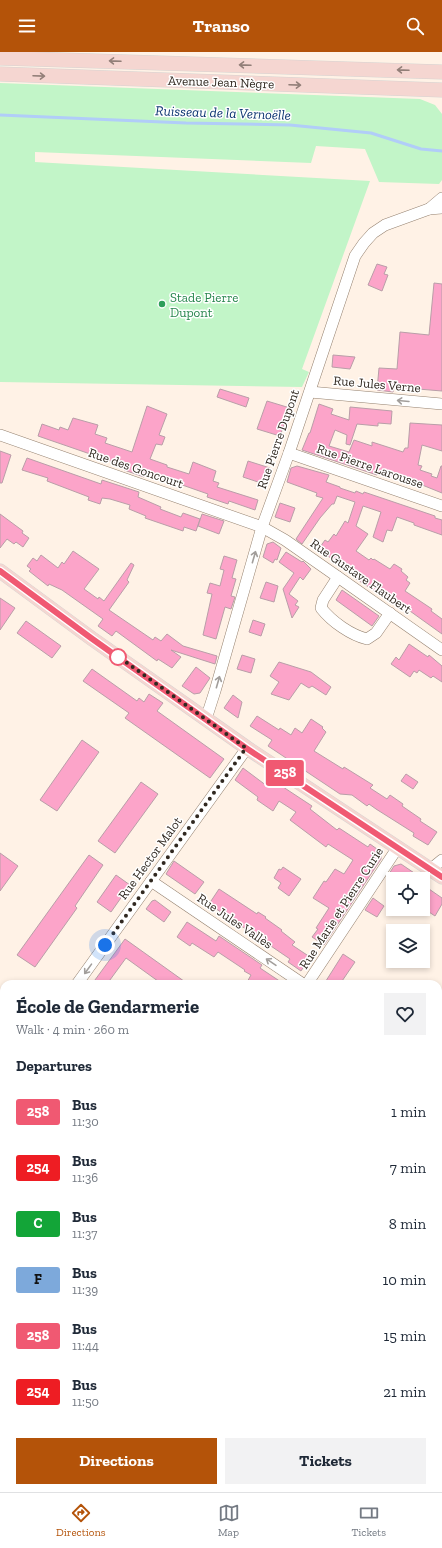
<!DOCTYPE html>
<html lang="en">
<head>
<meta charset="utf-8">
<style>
	body { margin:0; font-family:"Zilla Slab",serif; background:#f2f2f3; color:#1f2937; height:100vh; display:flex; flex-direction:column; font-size:15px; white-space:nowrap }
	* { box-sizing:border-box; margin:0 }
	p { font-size:13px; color:#747a83 }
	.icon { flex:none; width:22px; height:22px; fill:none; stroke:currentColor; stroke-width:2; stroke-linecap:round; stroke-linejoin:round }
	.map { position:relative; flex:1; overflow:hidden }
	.side { position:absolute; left:0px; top:928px; width:442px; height:512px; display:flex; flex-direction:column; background:#fff; border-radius:12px 12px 0 0; box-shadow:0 2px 6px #0003 }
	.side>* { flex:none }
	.badge { padding:0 8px; border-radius:3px; font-size:14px; line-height:26px }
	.fabs { position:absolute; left:386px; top:820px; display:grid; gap:8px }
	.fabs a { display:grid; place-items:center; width:44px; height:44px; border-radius:0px; background:#fff; box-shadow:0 2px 6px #0003; font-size:20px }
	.you { position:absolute; width:20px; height:20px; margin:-10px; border:3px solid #fff; border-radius:50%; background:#1a73e8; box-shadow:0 0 0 6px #1a73e833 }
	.map>.badge { position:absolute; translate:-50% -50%; box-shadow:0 0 0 2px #fff }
	h2 { padding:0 16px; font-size:15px; line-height:36px }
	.round { display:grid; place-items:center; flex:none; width:42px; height:42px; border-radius:0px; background:#f2f2f3 }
	.headline { display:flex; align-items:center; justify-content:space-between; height:68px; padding:0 16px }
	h1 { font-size:19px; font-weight:700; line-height:30px }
	.primary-button { display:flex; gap:8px; margin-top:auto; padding:8px 16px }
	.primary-button a { flex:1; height:46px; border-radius:0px; background:#b45309; color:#fff; font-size:16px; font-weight:700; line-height:46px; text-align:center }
	.primary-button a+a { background:#f2f2f3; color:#1f2937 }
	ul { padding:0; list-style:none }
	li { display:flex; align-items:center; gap:12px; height:56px; padding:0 16px }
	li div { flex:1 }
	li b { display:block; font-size:15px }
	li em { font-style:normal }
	li .badge { min-width:44px; font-weight:700; text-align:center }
	header { display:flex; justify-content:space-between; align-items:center; height:52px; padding:0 16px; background:#b45309; color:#fff; font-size:18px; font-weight:700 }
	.tab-bar { display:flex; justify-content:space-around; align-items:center; height:56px; border-top:1px solid #e0e1e3; background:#fff; font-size:11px; color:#747a83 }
	.tab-bar a { display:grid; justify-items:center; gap:2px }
	.tab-bar .selected { color:#b45309 }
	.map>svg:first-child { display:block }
	.green { fill:#c2f5c8 }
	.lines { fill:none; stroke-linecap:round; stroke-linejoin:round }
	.stream { stroke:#b1cdf8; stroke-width:3 }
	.building { fill:#fca4c9; stroke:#b99ea8 }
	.minor-casing { stroke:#958270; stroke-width:12 }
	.major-casing { stroke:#d6d4d2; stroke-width:15 }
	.minor { stroke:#fff; stroke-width:11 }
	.major { stroke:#f5d6d1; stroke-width:14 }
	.oneway { stroke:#927f78 }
	.oneway2 { stroke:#a29e9b }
	.line-casing { stroke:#fff; stroke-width:9 }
	.line { stroke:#f05972; stroke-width:6 }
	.walk { stroke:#302820; stroke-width:4; stroke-dasharray:0 7.2 }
	.leisure-dot { fill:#2e9e5b; stroke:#fff; stroke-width:1.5 }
	.stop-dot { fill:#fff; stroke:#f05972; stroke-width:2 }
	.labels { text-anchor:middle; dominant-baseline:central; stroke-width:3; stroke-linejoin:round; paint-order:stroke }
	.street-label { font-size:13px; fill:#302820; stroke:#fff }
	.leisure-label { font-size:13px; fill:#27864d; stroke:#fff; text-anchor:start }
	.water-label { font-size:14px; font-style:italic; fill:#09326f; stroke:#fff }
</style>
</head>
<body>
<header><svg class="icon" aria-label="menu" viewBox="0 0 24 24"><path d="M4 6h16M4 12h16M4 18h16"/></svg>Transo<svg class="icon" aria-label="search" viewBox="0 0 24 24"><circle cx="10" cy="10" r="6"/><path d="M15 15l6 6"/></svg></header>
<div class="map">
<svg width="442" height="1440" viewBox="0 0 442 1440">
	<rect width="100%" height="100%" fill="#fff2e6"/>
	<!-- green -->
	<polygon class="green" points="0,31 420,47 435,53 442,62 442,128 439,132 379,130 365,97 316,94 311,111 35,100 35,110 370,129 302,317 309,320 302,335 0,330"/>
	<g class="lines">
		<!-- stream -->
		<polyline class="stream" points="0,63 186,71 290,73 371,81 421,97 442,99"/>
	</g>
	<!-- building -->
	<g class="building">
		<polygon points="377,212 387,215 384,222 388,223 382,239 368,233"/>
		<polygon points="434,231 442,232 442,339 394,335 393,340 377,338 379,316 397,317 400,280 429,283"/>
		<polygon points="333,303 355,305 350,317 332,315"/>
		<polygon points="220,337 249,346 246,355 217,345"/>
		<polygon points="267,349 290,356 280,384 257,377"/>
		<polygon points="319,352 333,357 331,362 349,368 350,355 392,359 391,372 378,371 378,374 357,372 350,393 346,392 347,383 335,378 329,394 349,400 354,388 372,394 372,390 403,400 405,396 408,396 410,371 442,373 442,399 422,393 418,413 422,414 420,418 432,422 431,424 437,426 441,414 442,414 442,441 395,422 394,425 378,420 377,423 302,398 309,381 310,381"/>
		<polygon points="147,354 167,362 159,383 165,385 162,393 156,392 150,407 167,413 167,415 189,422 193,410 216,419 213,429 219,431 217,435 258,448 255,458 229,449 228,452 207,445 208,442 168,428 169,427 146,419 144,425 124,418 125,414 38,384 42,372 59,378 60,375 68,378 73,366 98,373 95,382 107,386 105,391 132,400"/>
		<polygon points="0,399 11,403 2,431 0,431"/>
		<polygon points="27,406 101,432 102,428 139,440 138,445 161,455 160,457 181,465 183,461 200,467 196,479 184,475 183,479 145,466 146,464 129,457 130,453 110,447 102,446 100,452 88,448 89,445 47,429 48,426 22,418"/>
		<polygon points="248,409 270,416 264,432 243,425"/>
		<polygon points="297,414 329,423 326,430 340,435 340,436 355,441 356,439 363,442 364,440 435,464 435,466 442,468 442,483 414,473 414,471 397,465 392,479 387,478 383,490 373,485 381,460 363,454 356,474 368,482 356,499 369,508 371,506 373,508 374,507 390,517 394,512 402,517 401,519 408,525 406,528 410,531 405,539 432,557 431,559 442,567 442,582 389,544 387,547 375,539 353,525 355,521 318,498 325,488 328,490 334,482 336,484 345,469 348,471 355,450 337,444 334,452 332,452 320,466 302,492 296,487 323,446 316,444 317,441 287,430 291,416"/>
		<polygon points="280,451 295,456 290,470 275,465"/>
		<polygon points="0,462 23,479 22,481 29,486 23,495 16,490 14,492 7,487 0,496"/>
		<polygon points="202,462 224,469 219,482 198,474"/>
		<polygon points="273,490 281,496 277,508 275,507 273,511 263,505 267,492"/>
		<polygon points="73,499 99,517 84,537 98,547 99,545 104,549 131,511 134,513 127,528 129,530 109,558 153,588 155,585 161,589 167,582 183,594 217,604 215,612 171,598 181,605 172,616 158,607 157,609 116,579 112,584 98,574 103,567 62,538 49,532 48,534 29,519 31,517 27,514 33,506 37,509 41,503 58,516 62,510 64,512"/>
		<polygon points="286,500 302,510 303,509 311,517 303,528 300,525 289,542 298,549 295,553 299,555 292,566 283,537 294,521 279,510"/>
		<polygon points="224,504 237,508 232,526 236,527 231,544 235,545 231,557 225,555 216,587 203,583 212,542 207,541 210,531 220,534 224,518 220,517"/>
		<polygon points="266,530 278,534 274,550 260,546"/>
		<polygon points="342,538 379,564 372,574 336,548"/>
		<polygon points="0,546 15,556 0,578"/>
		<polygon points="253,568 265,572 261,584 249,580"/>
		<polygon points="26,569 61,594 52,606 17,581"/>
		<polygon points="409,592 428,605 429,603 442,614 442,630 433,624 431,626 419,618 417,621 414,619 410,625 391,612 396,605 399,608"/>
		<polygon points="242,603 255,607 251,621 237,617"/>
		<polygon points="279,610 311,620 331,635 326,643 312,634 309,636 301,631 289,648 271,642 279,630 270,624"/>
		<polygon points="196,615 210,626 200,641 194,642 182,634"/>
		<polygon points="92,617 137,649 139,646 144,650 149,642 163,651 157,659 224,707 210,726 125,666 129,661 83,629"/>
		<polygon points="233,643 242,650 238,666 224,656"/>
		<polygon points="257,664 279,678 280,676 291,683 295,676 302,681 311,667 323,675 322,676 326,680 314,699 343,717 344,715 373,733 370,736 387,747 390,743 403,752 402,754 421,767 420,769 437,780 428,793 413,784 414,781 376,757 369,752 367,754 352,743 340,742 268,694 272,688 250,674"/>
		<polygon points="82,688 99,700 57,759 40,748"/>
		<polygon points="243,716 267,734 270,729 274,729 312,754 310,757 337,778 339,776 368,795 370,792 377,797 376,798 381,801 381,807 324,893 312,885 318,877 316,876 329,856 313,846 324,829 326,830 335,817 344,822 353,808 328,792 326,795 290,768 296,760 279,749 273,759 257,748 258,745 235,728"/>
		<polygon points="406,722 418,730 413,737 401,729"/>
		<polygon points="141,730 158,742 115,801 98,789"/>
		<polygon points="0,801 18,814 0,839"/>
		<polygon points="89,803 103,813 75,854 77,856 35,915 17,903"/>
		<polygon points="174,809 204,830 195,842 166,822"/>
		<polygon points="401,812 423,827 396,827 389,822 394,814"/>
		<polygon points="283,815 301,827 289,844 278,836 281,831 274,826 279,817 281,818"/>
		<polygon points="116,823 130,833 111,860 97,850"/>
		<polygon points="219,837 257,862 258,860 266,865 265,866 282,878 281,879 295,890 292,893 310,905 301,919 288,910 290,907 209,852"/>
		<polygon points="429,837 442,846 442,852 435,864 423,856 423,847"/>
		<polygon points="373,846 384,854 377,865 365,858"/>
		<polygon points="155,848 171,860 164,870 146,857 152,849"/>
		<polygon points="187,870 216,889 219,884 262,913 260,916 284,932 246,932 251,923 244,919 245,918 218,900 214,905 192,891 190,894 177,885"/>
		<polygon points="125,887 188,932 162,932 126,906 107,932 92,932"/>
		<polygon points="343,902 355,910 340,932 324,932"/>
	</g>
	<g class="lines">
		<!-- minor casing -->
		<g class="minor-casing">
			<g id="minor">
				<polyline points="429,157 442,146"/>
				<polyline points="310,340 442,352"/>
				<polyline points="0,383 262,475 285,488 338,525 442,598"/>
				<polyline points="289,401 442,454"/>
				<path d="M338,525L323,548L321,556C332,570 351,583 367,587L376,581L390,561"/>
				<polyline points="206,667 215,639 262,475 289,401 355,204 364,191 373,181 385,173 429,157 442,156"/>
				<polyline points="431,817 442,808"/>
				<polyline points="151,829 303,932"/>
				<polyline points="77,932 247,696"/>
				<polyline points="307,932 398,795"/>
				<polyline points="0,1040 4,1034"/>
				<polyline points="0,1276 4,1276"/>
				<polyline points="438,1346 442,1359"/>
				<polyline points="438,1381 442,1383"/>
				<polyline points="185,1436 186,1440"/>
				<polyline points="66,1440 80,1436"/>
			</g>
		</g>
		<!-- major casing -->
		<g class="major-casing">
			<g id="major">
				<polyline points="0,6 442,20"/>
				<polyline points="0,22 442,38"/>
				<polyline points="0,519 91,586 247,696 442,825"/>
			</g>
		</g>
		<!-- minor -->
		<use href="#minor" class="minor"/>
		<!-- major -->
		<use href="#major" class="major"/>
	</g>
	<!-- one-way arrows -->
	<defs><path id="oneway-shaft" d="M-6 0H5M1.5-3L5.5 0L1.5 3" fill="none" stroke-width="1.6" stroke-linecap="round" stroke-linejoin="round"/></defs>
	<g class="oneway">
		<use href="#oneway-shaft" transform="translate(115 9) rotate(-178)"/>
		<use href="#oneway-shaft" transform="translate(245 13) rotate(-178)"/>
		<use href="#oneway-shaft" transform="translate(403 18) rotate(-178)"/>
		<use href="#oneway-shaft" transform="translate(39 24) rotate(2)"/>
		<use href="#oneway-shaft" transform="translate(295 33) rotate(2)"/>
	</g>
	<g class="oneway2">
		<use href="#oneway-shaft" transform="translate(403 349) rotate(-175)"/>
		<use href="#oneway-shaft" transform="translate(254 505) rotate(-74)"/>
		<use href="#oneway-shaft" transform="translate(218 630) rotate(-74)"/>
		<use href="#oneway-shaft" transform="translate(271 910) rotate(-146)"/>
		<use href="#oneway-shaft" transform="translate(88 917) rotate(126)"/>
	</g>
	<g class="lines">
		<!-- line casing -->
		<g class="line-casing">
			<polyline id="line" points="0,519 91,586 246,696 442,825"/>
		</g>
		<!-- line -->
		<use href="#line" class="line"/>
		<!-- walk -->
		<polyline class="walk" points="105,893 246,696 116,603 118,605"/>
	</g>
	<!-- markers -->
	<circle class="leisure-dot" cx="162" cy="252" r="4"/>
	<circle class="stop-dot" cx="118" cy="605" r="8"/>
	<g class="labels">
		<!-- street labels -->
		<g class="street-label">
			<text transform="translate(221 30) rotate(2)">Avenue Jean Nègre</text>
			<text transform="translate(377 332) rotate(5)">Rue Jules Verne</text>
			<text transform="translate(278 387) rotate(-71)">Rue Pierre Dupont</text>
			<text transform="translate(370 414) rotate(19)">Rue Pierre Larousse</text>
			<text transform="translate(136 416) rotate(19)">Rue des Goncourt</text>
			<text transform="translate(361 524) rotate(35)">Rue Gustave Flaubert</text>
			<text transform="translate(150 806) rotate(-54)">Rue Hector Malot</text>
			<text transform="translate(341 856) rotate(-57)">Rue Marie et Pierre Curie</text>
			<text transform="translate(235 869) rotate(34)">Rue Jules Vallès</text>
		</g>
		<!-- leisure labels -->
		<g class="leisure-label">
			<text x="170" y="245">Stade Pierre<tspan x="170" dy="15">Dupont</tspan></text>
		</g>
		<!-- water labels -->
		<g class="water-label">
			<text transform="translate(223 61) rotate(2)">Ruisseau de la Vernoëlle</text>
		</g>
	</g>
</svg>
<div class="fabs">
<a><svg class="icon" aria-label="locate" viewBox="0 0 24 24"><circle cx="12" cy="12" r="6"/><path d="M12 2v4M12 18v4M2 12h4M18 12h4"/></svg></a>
<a><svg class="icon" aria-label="layers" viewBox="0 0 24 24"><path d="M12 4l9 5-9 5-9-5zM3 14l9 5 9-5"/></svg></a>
</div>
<div class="you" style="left:105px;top:893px"></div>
<b class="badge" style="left:285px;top:721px;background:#f05972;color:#fff">258</b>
<section class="side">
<div class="headline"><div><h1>École de Gendarmerie</h1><p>Walk · 4 min · 260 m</p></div><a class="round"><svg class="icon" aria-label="heart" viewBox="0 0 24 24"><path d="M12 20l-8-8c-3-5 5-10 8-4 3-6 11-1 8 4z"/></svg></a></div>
<h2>Departures</h2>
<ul>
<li><span class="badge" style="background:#f05972;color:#fff">258</span><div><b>Bus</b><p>11:30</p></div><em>1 min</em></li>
<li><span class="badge" style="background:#ee1d23;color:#fff">254</span><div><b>Bus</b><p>11:36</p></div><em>7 min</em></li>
<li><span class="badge" style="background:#13a538;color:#fff">C</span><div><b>Bus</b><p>11:37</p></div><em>8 min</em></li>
<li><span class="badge" style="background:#7da9db;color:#111">F</span><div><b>Bus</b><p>11:39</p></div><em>10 min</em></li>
<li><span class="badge" style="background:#f05972;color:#fff">258</span><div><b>Bus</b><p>11:44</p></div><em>15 min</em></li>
<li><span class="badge" style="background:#ee1d23;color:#fff">254</span><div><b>Bus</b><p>11:50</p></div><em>21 min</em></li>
</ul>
<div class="primary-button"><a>Directions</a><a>Tickets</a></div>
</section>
</div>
<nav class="tab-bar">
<a class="selected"><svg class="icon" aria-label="directions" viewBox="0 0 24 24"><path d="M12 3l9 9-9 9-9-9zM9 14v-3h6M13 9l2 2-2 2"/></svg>Directions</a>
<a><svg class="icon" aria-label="map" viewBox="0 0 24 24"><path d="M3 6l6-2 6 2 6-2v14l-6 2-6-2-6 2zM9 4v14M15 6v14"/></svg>Map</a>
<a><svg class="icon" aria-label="tickets" viewBox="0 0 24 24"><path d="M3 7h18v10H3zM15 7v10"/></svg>Tickets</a>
</nav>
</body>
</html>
